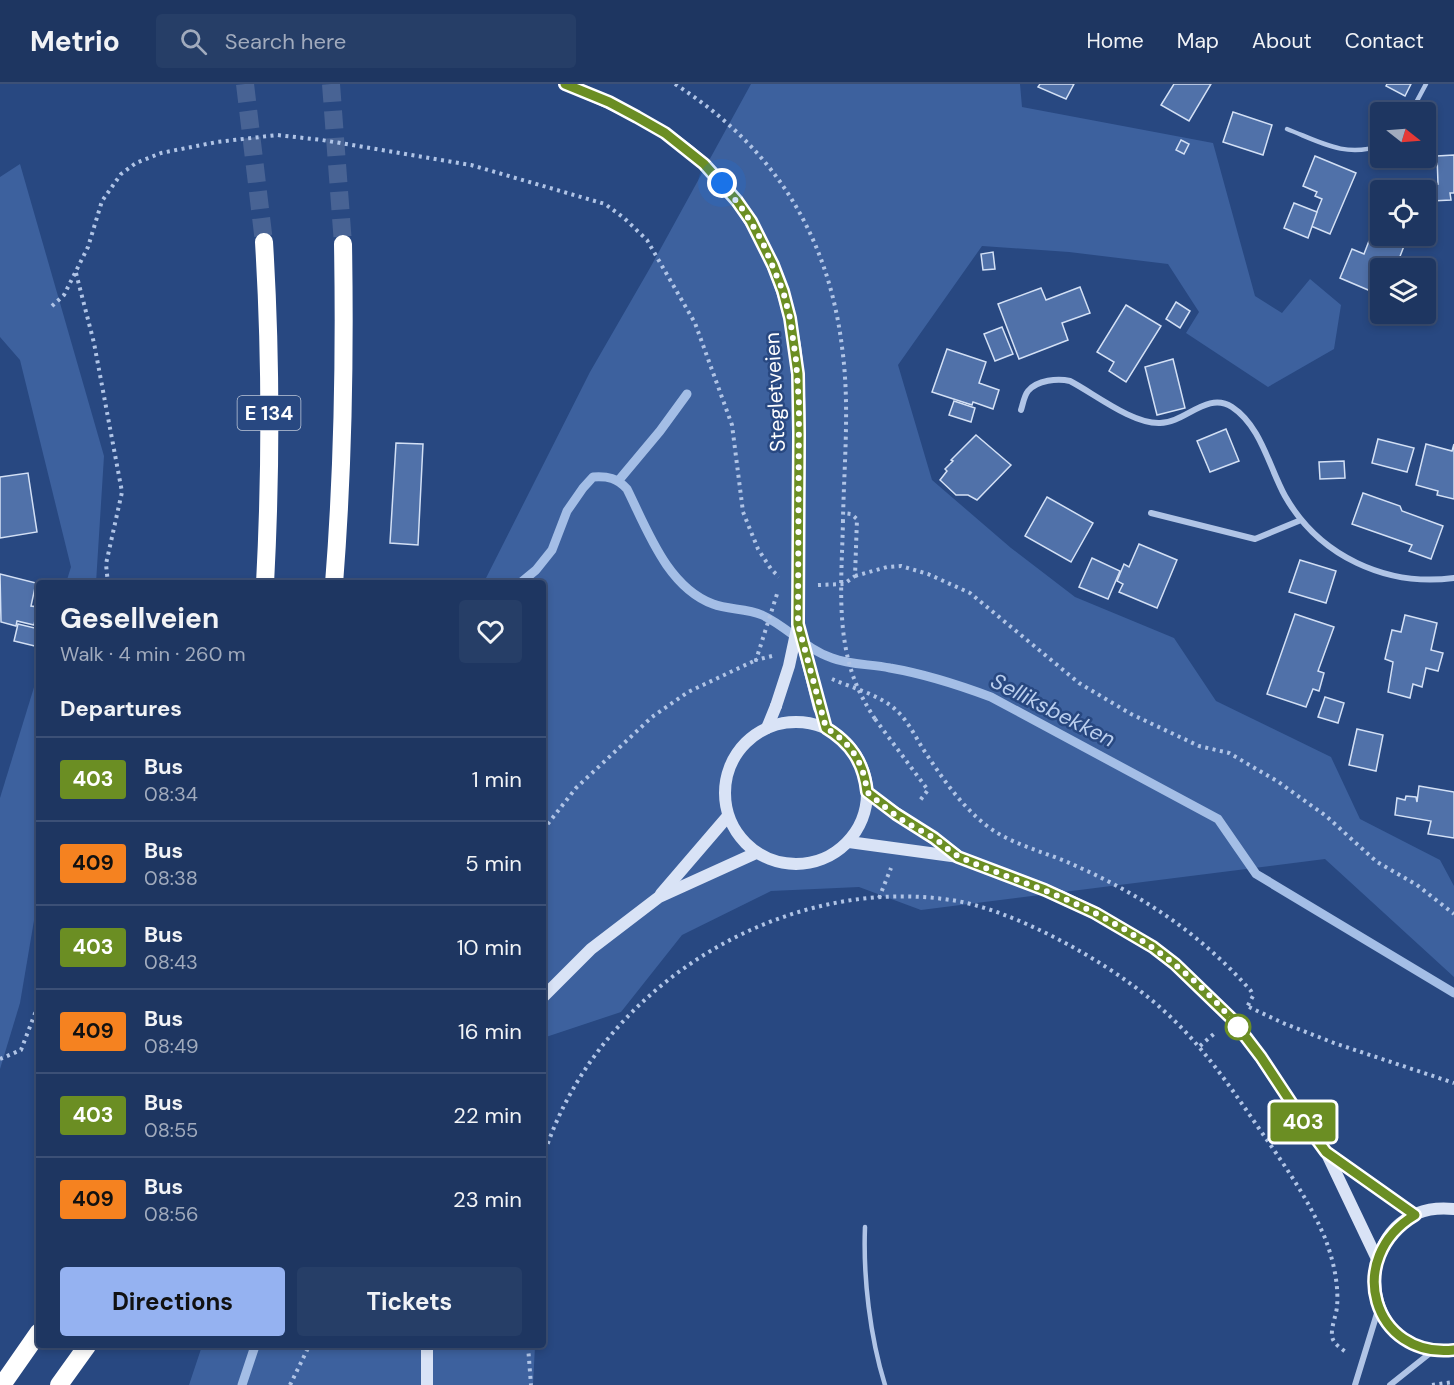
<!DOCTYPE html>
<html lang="en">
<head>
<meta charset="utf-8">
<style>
	body { margin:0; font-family:"DM Sans",sans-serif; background:#263e67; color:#f1f3f6; height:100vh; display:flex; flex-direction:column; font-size:22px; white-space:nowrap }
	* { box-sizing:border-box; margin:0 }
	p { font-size:20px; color:#a1abbd }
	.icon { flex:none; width:33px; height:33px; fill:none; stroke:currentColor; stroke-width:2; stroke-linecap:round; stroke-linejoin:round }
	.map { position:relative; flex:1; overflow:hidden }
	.sheet { position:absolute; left:36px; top:496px; width:510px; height:768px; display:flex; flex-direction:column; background:#1e3661; border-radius:6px; box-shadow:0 3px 9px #0003,0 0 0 2px #3c5076 }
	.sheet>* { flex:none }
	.badge { padding:0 12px; border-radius:4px; font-size:21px; line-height:39px }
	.needle { width:39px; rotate:107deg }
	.tools { position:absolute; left:1370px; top:18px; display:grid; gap:12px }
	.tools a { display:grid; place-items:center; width:66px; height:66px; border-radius:6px; background:#1e3661; box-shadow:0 3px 9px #0003,0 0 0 2px #3c5076; font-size:30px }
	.you { position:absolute; width:30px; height:30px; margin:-15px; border:4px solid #fff; border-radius:50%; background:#1a73e8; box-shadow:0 0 0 9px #1a73e833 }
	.map>.badge { position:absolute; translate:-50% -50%; box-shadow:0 0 0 3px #fff }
	h2 { padding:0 24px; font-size:22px; line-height:54px }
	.round { display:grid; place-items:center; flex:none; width:63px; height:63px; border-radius:6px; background:#263e67 }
	.summary { display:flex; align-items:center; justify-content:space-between; height:102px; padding:0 24px }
	h1 { font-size:28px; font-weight:700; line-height:45px }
	.action { display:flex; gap:12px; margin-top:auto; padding:12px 24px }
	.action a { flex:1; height:69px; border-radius:6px; background:#95b2f1; color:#111; font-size:24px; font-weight:700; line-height:69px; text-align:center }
	.action a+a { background:#263e67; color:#f1f3f6 }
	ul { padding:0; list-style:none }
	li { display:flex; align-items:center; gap:18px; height:84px; padding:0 24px; border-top:2px solid #3c5076 }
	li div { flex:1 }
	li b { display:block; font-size:22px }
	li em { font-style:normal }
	li .badge { min-width:66px; font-weight:700; text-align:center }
	header { display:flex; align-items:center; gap:36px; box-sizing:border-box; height:84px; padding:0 30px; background:#1e3661; border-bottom:2px solid #3c5076 }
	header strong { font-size:28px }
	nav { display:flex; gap:33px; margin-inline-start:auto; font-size:21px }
	.search { width:420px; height:54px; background:#263e67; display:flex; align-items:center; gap:15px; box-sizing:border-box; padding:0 21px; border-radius:6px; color:#a1abbd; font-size:22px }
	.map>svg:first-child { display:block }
	.green { fill:#3d619e }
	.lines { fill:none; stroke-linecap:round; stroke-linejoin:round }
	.stream { stroke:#a4bee6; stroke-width:9 }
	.building { fill:#5071a9; stroke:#d3e0f5; stroke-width:1.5 }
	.highway-tunnel { stroke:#486394; stroke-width:18; stroke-dasharray:18 9; stroke-linecap:butt }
	.path { stroke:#b0c4e6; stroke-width:4; stroke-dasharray:3 4.5; stroke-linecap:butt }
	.lane { stroke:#b0c4e6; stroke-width:4.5 }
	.street { stroke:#b0c4e6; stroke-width:6 }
	.secondary { stroke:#d9e3f6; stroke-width:12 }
	.highway { stroke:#fff; stroke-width:18 }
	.path-bridge { stroke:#b0c4e6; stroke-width:4; stroke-dasharray:3 4.5; stroke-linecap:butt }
	.secondary-bridge { stroke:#d9e3f6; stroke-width:12 }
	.line-casing { stroke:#fff; stroke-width:14 }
	.line { stroke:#6b8e23; stroke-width:9 }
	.walk { stroke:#fff; stroke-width:6; stroke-dasharray:0 10.8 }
	.stop-dot { fill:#fff; stroke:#6b8e23; stroke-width:3 }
	.labels { text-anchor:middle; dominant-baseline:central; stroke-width:5; stroke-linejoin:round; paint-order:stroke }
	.shield { fill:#284881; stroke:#bec8d9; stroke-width:1.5 }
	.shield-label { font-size:20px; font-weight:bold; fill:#fff }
	.street-label { font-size:21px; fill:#fff; stroke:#284881 }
	.water-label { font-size:22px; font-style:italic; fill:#bbcfee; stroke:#284881 }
</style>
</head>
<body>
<header>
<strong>Metrio</strong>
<div class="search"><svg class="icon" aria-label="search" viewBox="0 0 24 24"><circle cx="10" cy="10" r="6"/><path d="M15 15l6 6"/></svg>Search here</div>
<nav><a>Home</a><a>Map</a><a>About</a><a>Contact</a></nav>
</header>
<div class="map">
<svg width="1454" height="1301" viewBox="0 0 1454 1301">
	<rect width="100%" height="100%" fill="#284881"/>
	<!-- green -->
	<g class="green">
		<polygon points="751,0 1020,0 1022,23 1213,59 1255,212 1282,229 1310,195 1341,221 1334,265 1268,303 1186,249 1199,228 1168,180 1069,168 982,162 898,281 932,396 1011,464 1075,513 1174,554 1216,617 1331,673 1360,735 1440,776 1454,802 1454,893 1325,775 921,826 859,803 771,807 682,851 621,928 543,954 543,960 543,500 483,500 590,288 650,184"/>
		<polygon points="20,80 104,372 96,499 66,499 71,483 20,276 0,253 0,93"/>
		<polygon points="39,587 39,807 20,919 0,985 0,714"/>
		<polygon points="202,1262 535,1262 533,1301 189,1301"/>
	</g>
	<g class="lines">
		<!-- stream -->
		<g class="stream">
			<polyline points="619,396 660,347 687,310"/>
			<path d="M519,500L536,486L552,466L567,427L583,404L593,393C608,392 617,394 627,405C647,445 667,503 713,520C728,526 746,524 762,531C787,542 805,565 832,574C850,581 871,580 890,584C925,590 959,601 991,613L1218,735L1256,790L1454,909"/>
			<polyline points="242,1301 255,1262"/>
		</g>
	</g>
	<!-- building -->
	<g class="building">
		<polygon points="1040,0 1074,0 1066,15 1038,3"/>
		<polygon points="1174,0 1211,0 1189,37 1161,21"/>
		<polygon points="1387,0 1411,0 1405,12 1386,2"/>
		<polygon points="1233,28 1272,41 1263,71 1223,58"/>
		<polygon points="1181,56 1189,60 1184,70 1176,66"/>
		<polygon points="1454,71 1454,109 1450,109 1451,116 1431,117 1429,101 1438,100 1437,72"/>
		<polygon points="1315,72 1356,89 1330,150 1311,142 1322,115 1315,112 1317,108 1303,102"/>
		<polygon points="1294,119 1317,128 1308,154 1284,144"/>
		<polygon points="1372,149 1404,162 1399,175 1404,178 1401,184 1380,184 1380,211 1340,194 1352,165 1364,170"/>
		<polygon points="993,168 995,185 983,186 981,170"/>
		<polygon points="1080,203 1090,229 1062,239 1068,256 1019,275 998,220 1041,204 1046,216"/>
		<polygon points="1176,218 1190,227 1180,244 1166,235"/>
		<polygon points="1126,221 1161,242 1126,298 1109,287 1114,278 1097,268"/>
		<polygon points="1002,243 1013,270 995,277 984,250"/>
		<polygon points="947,265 986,278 979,299 999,306 993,325 973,318 972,321 932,308"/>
		<polygon points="1173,275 1185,324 1157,331 1145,283"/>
		<polygon points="954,317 975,324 971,338 949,331"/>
		<polygon points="1226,345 1239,377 1210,388 1197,357"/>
		<polygon points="976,351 1011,381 977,416 968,411 956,411 940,396 947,387 945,385 953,377 951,376"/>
		<polygon points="1378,355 1414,364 1407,388 1372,379"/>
		<polygon points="396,359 423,360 418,461 390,459"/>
		<polygon points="1426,360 1452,367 1454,360 1454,415 1437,411 1438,407 1416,401"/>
		<polygon points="1344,377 1345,394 1320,395 1319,378"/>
		<polygon points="28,389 37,448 0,454 0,393"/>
		<polygon points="1363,409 1400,422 1402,427 1443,442 1431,475 1409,467 1412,461 1352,440"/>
		<polygon points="1047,413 1093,439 1071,478 1025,452"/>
		<polygon points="1139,460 1177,476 1157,524 1119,508 1123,500 1117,497 1124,480 1129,483"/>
		<polygon points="1092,474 1120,487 1108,515 1079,503"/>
		<polygon points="1300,476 1336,487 1326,519 1289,508"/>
		<polygon points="0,490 36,499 31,522 38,523 34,541 17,537 16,542 1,538"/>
		<polygon points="1295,530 1334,543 1318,587 1324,589 1319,607 1313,605 1306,623 1267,610"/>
		<polygon points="1405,531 1437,539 1431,566 1443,569 1438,587 1426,584 1422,603 1413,600 1410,614 1388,608 1393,578 1385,575 1392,546 1401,548"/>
		<polygon points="18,540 39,545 39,563 14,557"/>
		<polygon points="1325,613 1344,619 1338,639 1318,633"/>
		<polygon points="1357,645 1383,651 1376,687 1349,681"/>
		<polygon points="1419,702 1454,708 1454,754 1428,750 1431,737 1395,731 1397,714 1405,716 1406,712 1416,713 1417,718"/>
	</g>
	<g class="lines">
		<!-- highway-tunnel -->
		<g class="highway-tunnel">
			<polyline points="245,0 264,158"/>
			<polyline points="331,0 343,160"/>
		</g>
		<!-- path -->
		<g class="path">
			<path d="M675,0C772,62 828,149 842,263C850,321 844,379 843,436"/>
			<polyline points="76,189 94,259 122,408 106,480 108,500"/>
			<polyline points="52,222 64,211 88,163 102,117 121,90 136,79 161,69 217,58 277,51 322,56 471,81 605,120 624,134 647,156 695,239 732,341 743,428 758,465 771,485 779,493"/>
			<polyline points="855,492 887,483 901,482 928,490 970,509 1079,599 1131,630 1199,662 1229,669 1277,697 1326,732 1377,778 1417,801 1454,830"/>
			<polyline points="818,501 844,500 855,492 857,435 851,430 843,429"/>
			<polyline points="772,572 756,576 777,510"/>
			<path d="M832,595C852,604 881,611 897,627C908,637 915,652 923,665C941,692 960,721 987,742C1012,761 1046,768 1074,781C1142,811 1202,851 1251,907L1253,912L1247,923"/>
			<polyline points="875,635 928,706 918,719"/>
			<polyline points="543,746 576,704 652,633 688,608 756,576"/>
			<polyline points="879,814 891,784"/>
			<polyline points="1249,923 1283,939 1334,959 1454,999"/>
			<polyline points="1200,962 1216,948"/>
			<polyline points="0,975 21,966 39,919"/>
			<path d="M543,1074C594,907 778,790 951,816C1012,825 1102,875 1149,914C1195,951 1225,995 1258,1043C1283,1079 1308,1114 1325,1154C1333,1175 1339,1200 1337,1223C1336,1232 1331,1243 1332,1252C1333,1260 1341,1264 1347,1269"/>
			<polyline points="528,1262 531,1301"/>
			<polyline points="290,1301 309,1262"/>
			<polyline points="1432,1301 1454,1298"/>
		</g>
		<!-- lane -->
		<g class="lane">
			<polyline points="1411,28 1426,0"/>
			<path d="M1287,45C1318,57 1347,75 1380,61"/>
			<path d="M865,1143C863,1193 870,1253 885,1301"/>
		</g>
		<!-- street -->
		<g class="street">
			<path d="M1021,326C1023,320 1024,312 1028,307C1037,296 1058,294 1070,297C1095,310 1132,340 1160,339C1185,339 1207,307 1232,323C1261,342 1269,383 1285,412C1319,472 1386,503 1454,494"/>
			<polyline points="1151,429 1255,455 1301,436"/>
			<polyline points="1355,1301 1379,1223"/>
			<polyline points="1390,1301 1434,1266"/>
		</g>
		<!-- secondary -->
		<g class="secondary">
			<path d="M565,0C599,14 632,29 663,48C738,95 782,177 795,262C802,314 799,369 799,421"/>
			<circle cx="796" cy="709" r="71"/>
			<polyline points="767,644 776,622"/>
			<path d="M868,708C897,732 928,749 958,772"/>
			<polyline points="849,758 959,773 1060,812 1095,829 1153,863 1175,880 1232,935 1253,962 1304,1038 1326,1068 1377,1175"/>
			<polyline points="661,810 728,732"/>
			<polyline points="543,913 591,865 659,813 756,769"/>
			<polyline points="1328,1069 1415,1131"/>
			<path d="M1454,1125C1351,1114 1347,1276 1454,1266"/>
			<polyline points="427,1301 427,1262"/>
		</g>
		<!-- highway -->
		<g class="highway">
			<path d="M264,158C271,272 271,386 265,500"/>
			<path d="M334,500C343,386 345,273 343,160"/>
			<polyline points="2,1301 39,1248"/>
			<polyline points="59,1301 87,1262"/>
		</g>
		<!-- path-bridge -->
		<path class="path-bridge" d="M843,436C842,491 835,551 857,602C862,614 868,624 875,635"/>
		<!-- secondary-bridge -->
		<g class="secondary-bridge">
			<polyline points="799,544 819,624"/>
			<polyline points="776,622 789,582 798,540 799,421"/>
		</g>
	</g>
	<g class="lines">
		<!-- line casing -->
		<g class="line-casing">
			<path id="line" d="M565,0L609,18L637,33L665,49L704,80L737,117L751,137L773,181L783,207L790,234L798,290L799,350L798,540L826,644C851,659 864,679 867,708L896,730L934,754L958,773L1045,806L1095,829L1153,863L1175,880L1232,935L1261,973L1304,1038L1326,1068L1415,1131C1343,1174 1373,1275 1454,1266"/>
		</g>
		<!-- line -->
		<use href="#line" class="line"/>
		<!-- walk -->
		<path class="walk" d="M722,99L744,127L762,157L783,207L790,234L796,276L799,320L798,540L826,644C851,659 864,679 867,708C880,719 893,730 907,739C916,744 926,749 935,755C943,760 951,769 960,773C992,788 1026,798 1058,812C1130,842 1194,887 1242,948L1238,943"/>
	</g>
	<!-- markers -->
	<circle class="stop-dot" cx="1238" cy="943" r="12"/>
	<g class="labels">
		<!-- shield labels -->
		<rect class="shield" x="237.5" y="312" width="63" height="34" rx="4.5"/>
		<g class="shield-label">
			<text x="269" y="329">E 134</text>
		</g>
		<!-- street labels -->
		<g class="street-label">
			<text transform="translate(775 308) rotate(-93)">Stegletveien</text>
		</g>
		<!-- water labels -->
		<g class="water-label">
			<text transform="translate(1053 626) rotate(27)">Selliksbekken</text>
		</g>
	</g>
</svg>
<div class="tools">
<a><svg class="needle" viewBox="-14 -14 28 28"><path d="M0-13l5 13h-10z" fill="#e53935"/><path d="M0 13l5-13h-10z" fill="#a1abbd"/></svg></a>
<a><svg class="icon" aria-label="locate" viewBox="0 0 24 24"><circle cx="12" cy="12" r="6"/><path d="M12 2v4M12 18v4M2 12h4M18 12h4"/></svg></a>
<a><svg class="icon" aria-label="layers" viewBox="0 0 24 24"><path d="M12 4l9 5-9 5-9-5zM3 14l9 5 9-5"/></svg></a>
</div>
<div class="you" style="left:722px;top:99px"></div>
<b class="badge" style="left:1303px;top:1038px;background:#6b8e23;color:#fff">403</b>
<section class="sheet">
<div class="summary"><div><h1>Gesellveien</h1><p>Walk · 4 min · 260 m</p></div><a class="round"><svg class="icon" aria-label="heart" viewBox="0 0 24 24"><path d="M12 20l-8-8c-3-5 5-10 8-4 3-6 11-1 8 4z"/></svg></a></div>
<h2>Departures</h2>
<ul>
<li><span class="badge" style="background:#6b8e23;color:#fff">403</span><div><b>Bus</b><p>08:34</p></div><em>1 min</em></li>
<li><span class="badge" style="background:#f58220;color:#111">409</span><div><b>Bus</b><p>08:38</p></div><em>5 min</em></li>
<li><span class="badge" style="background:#6b8e23;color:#fff">403</span><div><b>Bus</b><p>08:43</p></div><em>10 min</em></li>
<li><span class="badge" style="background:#f58220;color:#111">409</span><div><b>Bus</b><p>08:49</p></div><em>16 min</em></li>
<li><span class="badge" style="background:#6b8e23;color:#fff">403</span><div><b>Bus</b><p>08:55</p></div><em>22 min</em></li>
<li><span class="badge" style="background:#f58220;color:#111">409</span><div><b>Bus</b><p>08:56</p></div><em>23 min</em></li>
</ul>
<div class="action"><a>Directions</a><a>Tickets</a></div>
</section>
</div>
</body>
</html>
